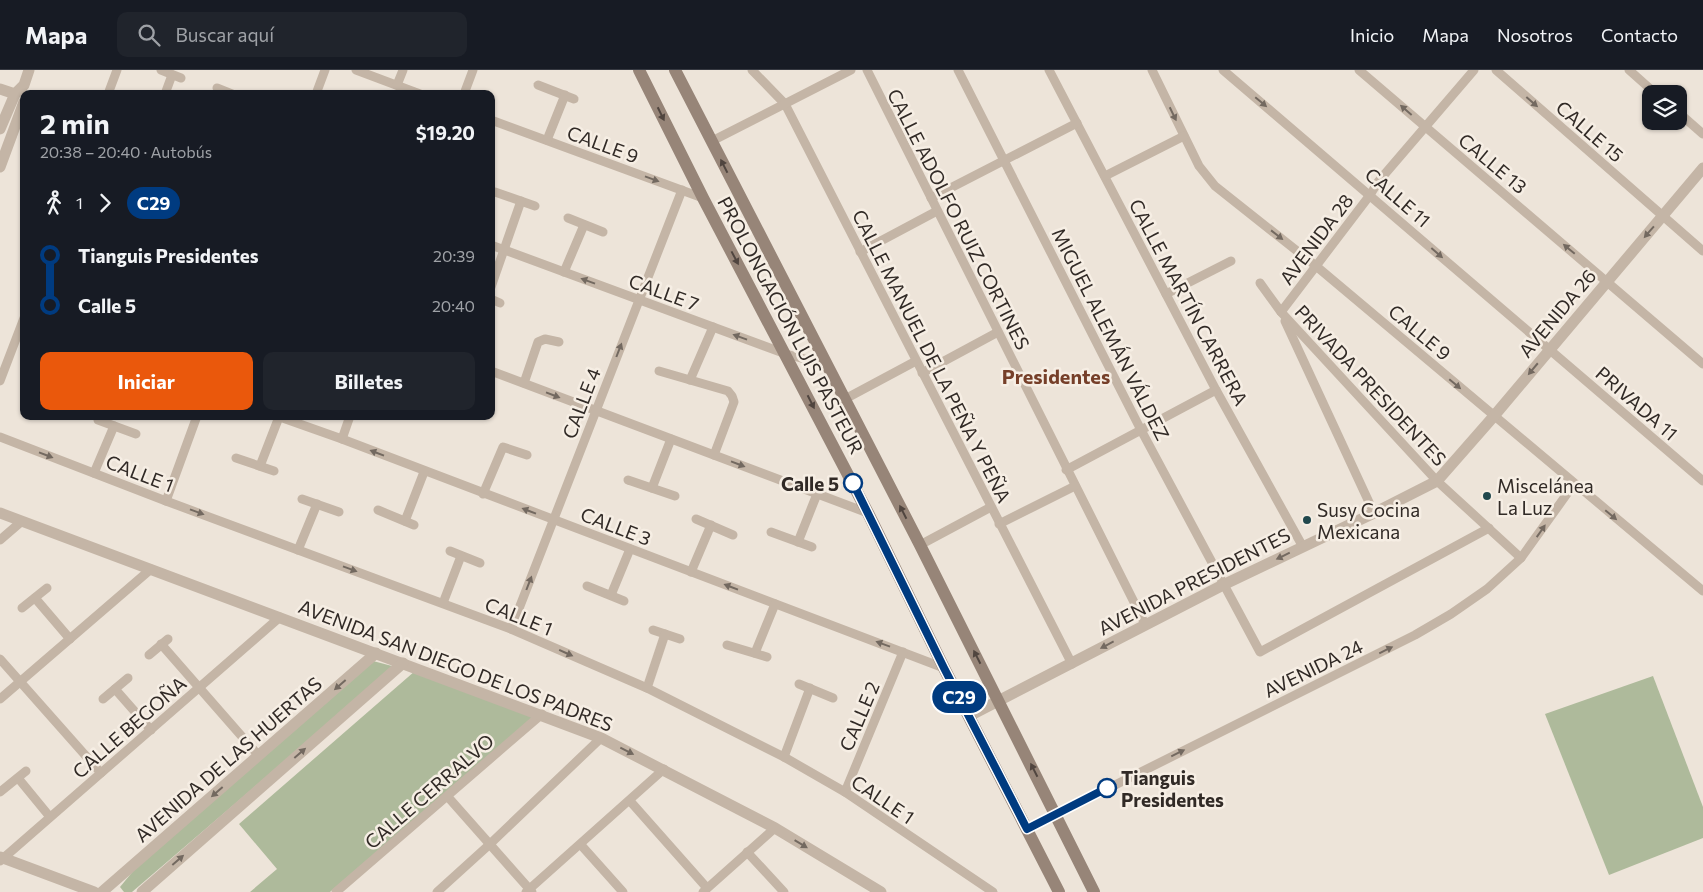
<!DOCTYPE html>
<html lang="es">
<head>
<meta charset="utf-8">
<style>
	body { margin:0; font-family:Commissioner,sans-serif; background:#20242c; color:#f1f3f6; height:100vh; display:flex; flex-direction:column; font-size:19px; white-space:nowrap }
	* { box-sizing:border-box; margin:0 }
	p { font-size:16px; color:#9ea1a6 }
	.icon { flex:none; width:28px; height:28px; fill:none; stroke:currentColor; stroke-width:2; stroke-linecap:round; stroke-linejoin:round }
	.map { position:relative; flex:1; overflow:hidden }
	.panel { position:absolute; left:20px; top:20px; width:475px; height:330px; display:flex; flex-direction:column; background:#171b24; border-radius:10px; box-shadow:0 1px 4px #0004 }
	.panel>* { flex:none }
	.badge { padding:0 10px; border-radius:16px; font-size:18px; line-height:32px }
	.controls { position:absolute; left:1642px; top:15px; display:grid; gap:10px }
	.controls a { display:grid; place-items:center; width:45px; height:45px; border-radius:10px; background:#171b24; box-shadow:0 1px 4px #0004; font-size:25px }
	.map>.badge { position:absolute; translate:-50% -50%; box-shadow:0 0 0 2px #fff }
	.legs { display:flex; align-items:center; gap:8px; height:55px; padding:0 20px; font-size:16px }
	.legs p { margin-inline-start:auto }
	.headline { display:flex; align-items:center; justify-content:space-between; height:85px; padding:0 20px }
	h1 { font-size:28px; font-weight:700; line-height:38px }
	.action { display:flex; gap:10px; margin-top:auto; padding:10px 20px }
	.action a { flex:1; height:58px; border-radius:10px; background:#ea580c; color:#fff; font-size:20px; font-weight:700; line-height:58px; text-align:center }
	.action a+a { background:#20242c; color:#f1f3f6 }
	ul { padding:0 20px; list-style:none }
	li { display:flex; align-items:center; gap:18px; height:50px; font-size:19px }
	li i { display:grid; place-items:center; width:8px; height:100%; margin:0 6px; background:currentColor }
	li i::after { content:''; width:12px; height:12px; margin:-6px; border:4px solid; border-radius:50%; background:#171b24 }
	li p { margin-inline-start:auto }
	li:first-child i { background:linear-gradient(#0000 50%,currentColor 0) }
	li:last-child i { background:linear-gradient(currentColor 50%,#0000 0) }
	header { display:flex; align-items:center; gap:30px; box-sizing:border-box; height:70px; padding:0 25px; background:#171b24; border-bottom:1px solid #363941 }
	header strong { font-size:24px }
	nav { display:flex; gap:28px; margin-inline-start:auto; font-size:18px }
	.search { width:350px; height:45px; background:#20242c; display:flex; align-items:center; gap:12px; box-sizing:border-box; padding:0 18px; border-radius:10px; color:#9ea1a6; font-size:19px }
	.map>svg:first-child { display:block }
	.park { fill:#aeba9b }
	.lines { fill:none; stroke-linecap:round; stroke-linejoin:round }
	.minor { stroke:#c4b5a6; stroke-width:9 }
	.tertiary { stroke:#c4b5a6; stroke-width:11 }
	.secondary { stroke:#978578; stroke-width:12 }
	.oneway { fill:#736960 }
	.oneway2 { fill:#50453f }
	.line-1-casing { stroke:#fff; stroke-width:11 }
	.line-1 { stroke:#003b80; stroke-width:8 }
	.stop-1-dot { fill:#fff; stroke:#003b80; stroke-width:2.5 }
	.poi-dot { fill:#21484d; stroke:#f6eee4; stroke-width:2 }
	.labels { text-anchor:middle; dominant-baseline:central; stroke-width:5; stroke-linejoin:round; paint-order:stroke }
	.street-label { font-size:19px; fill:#312a26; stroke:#f6eee4 }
	.stop-label { font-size:19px; font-weight:bold; fill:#312a26; stroke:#f6eee4; text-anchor:end }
	.poi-label { font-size:19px; fill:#312a26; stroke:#f6eee4; text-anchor:start }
	.neighbourhood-label { font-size:20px; font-weight:bold; fill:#763f29; stroke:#f6eee4 }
</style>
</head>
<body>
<header>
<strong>Mapa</strong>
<div class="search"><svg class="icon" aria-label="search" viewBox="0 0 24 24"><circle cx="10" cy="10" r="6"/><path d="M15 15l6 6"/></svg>Buscar aquí</div>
<nav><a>Inicio</a><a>Mapa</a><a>Nosotros</a><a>Contacto</a></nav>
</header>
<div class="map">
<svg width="1703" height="822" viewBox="0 0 1703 822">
	<rect width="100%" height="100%" fill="#ede4d9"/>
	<!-- park -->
	<g class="park">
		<polygon points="373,591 392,596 392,599 132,822 124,822 120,817 134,800"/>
		<polygon points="415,601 535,646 330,822 250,822 277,799 239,754"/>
		<polygon points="1653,606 1703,737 1703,768 1609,805 1545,644"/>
	</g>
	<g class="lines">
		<!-- minor -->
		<g class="minor">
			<polyline points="161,0 181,8"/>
			<polyline points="356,0 420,24"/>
			<polyline points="752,0 785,34 1072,594"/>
			<polyline points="867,0 1145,554"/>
			<polyline points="958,0 1141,360 1260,582 1489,458"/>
			<polyline points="1049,0 1216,320 1303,477"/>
			<polyline points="1152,0 1199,96 1215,116 1316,196 1703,521"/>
			<polyline points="1223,0 1703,411"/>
			<polyline points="1359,0 1703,294"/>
			<polyline points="1496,0 1703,181"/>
			<polyline points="1629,0 1656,24"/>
			<polyline points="397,15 403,0"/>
			<polyline points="538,15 574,29"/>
			<polyline points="217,18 232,24"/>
			<polyline points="108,24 117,0"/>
			<polyline points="165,24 172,5"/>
			<polyline points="316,24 325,0"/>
			<polyline points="464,24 473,0"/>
			<polyline points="1679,43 1703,64"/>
			<polyline points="491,50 703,128"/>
			<polyline points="547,70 565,25"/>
			<polyline points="712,71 851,0"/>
			<polyline points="1105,106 1184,66"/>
			<polyline points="495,122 535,136"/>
			<polyline points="931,128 1077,53"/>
			<polyline points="568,148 603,162"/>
			<polyline points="491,175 786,284 827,295"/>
			<polyline points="860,182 937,141"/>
			<polyline points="564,202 584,155"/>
			<polyline points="1260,213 1281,242 1437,411 1521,488"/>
			<polyline points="491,217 521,131"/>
			<polyline points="1166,224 1231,191"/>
			<polyline points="491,229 500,233"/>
			<polyline points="1281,242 1370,125 1378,112 1474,0"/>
			<polyline points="1285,251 1374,443"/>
			<polyline points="491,301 868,443"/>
			<polyline points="659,301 728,321 732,326 734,332 714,385"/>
			<polyline points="922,303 998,262"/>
			<polyline points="690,310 713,257"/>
			<polyline points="0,311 24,248"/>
			<polyline points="524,313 538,272 545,269 559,272"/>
			<polyline points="845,329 916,291"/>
			<polyline points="277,346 342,369 944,598"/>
			<polyline points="98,350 136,364"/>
			<polyline points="0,367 166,431 511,559 647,618 784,687 845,722 993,822"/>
			<polyline points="342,369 350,346"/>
			<polyline points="236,388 274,401"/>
			<polyline points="260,396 279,347"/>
			<polyline points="1066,400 1216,320"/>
			<polyline points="94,403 114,356"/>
			<polyline points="628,410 675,426"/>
			<polyline points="652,418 671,369"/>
			<polyline points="483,424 503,377 527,385"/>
			<polyline points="302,429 339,442"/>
			<polyline points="166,431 197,346"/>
			<polyline points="378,440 414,455"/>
			<polyline points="696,449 733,465"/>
			<polyline points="405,451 424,402"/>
			<polyline points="999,454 1075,416"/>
			<polyline points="771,462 812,477"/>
			<polyline points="0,470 22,451"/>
			<polyline points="798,472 817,424"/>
			<polyline points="920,475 991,437"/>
			<polyline points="298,480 317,434"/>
			<polyline points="450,481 480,493"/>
			<polyline points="691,502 711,455"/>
			<polyline points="587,516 624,531"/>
			<polyline points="611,525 630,479"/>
			<polyline points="35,528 70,569"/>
			<polyline points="443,533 461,486"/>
			<polyline points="22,538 47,518"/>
			<polyline points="511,559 682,120"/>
			<polyline points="653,560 680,569"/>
			<polyline points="161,574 259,686"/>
			<polyline points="727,575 767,587"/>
			<polyline points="755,583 775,534"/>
			<polyline points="149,585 168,569"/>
			<polyline points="0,589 101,703"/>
			<polyline points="799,614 833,628"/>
			<polyline points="647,618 665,564"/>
			<polyline points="115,619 151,660"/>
			<polyline points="0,629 151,499"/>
			<polyline points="103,629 128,608"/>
			<polyline points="784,687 810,618"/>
			<polyline points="18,708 50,747"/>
			<polyline points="0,722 26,701"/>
			<polyline points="845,722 903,582"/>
			<polyline points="448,727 532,822"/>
			<polyline points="630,731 707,818"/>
			<polyline points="1027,759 1415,565 1451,544 1487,519 1521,488 1574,414"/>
			<polyline points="581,775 623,822"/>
			<polyline points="747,782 784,822"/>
			<polyline points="0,791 280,547"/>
			<polyline points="336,822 542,644"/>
			<polyline points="437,822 490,774 601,668"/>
			<polyline points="526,822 664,699"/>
			<polyline points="703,822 775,758"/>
		</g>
		<!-- tertiary -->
		<g class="tertiary">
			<polyline points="0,19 15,24"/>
			<polyline points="0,59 15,24 24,15 29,0"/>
			<polyline points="0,97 24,32"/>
			<polyline points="0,443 601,668 775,758 881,822"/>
			<polyline points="969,646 1223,515 1374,443 1437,411 1494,346 1703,98"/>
			<polyline points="0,787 94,822"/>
			<polyline points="102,822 376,583"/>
			<polyline points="142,822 403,593"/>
		</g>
		<!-- secondary -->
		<g class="secondary">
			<polyline points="639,0 703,128 868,443 944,598 1059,822"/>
			<polyline points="675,0 920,475 1094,822"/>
		</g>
	</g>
	<!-- one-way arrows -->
	<defs><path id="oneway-solid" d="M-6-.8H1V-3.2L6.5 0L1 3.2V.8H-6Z" transform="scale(1.25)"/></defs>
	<g class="oneway">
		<use href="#oneway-solid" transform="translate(1261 32) rotate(40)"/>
		<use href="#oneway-solid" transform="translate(1532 32) rotate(41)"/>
		<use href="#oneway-solid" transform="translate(1406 40) rotate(-139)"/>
		<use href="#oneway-solid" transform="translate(1173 44) rotate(64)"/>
		<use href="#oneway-solid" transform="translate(652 109) rotate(20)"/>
		<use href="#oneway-solid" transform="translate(1649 162) rotate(131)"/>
		<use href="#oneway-solid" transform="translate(1277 165) rotate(38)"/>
		<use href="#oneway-solid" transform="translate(1569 179) rotate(-140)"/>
		<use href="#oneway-solid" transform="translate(1437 183) rotate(41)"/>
		<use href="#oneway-solid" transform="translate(588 211) rotate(-160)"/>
		<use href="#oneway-solid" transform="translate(740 267) rotate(-160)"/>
		<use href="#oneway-solid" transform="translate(619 280) rotate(-69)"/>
		<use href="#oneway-solid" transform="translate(1533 299) rotate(130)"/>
		<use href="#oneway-solid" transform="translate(1455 314) rotate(40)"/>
		<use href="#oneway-solid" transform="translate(553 325) rotate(21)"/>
		<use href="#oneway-solid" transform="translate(377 383) rotate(-159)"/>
		<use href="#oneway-solid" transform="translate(46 385) rotate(21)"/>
		<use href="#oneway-solid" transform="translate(738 394) rotate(21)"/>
		<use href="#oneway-solid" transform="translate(529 441) rotate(-159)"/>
		<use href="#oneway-solid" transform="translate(197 442) rotate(20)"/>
		<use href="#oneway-solid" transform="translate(1611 445) rotate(40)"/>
		<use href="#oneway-solid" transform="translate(1541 461) rotate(-55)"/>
		<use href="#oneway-solid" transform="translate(1283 486) rotate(154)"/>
		<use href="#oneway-solid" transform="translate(350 499) rotate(20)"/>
		<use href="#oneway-solid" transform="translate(529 513) rotate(-69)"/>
		<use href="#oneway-solid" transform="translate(731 517) rotate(-159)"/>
		<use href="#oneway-solid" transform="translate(883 574) rotate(-160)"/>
		<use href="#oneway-solid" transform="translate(1107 575) rotate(152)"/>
		<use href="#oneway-solid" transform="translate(1386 580) rotate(-26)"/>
		<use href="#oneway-solid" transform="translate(566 583) rotate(24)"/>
		<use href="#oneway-solid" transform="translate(340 615) rotate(139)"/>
		<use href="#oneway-solid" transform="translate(627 681) rotate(27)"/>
		<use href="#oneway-solid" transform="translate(300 683) rotate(-41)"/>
		<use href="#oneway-solid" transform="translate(1178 683) rotate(-26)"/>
		<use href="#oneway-solid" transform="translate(217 722) rotate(139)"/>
		<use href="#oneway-solid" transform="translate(801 774) rotate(31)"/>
		<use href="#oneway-solid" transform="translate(178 790) rotate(-41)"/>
	</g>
	<g class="oneway2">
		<use href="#oneway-solid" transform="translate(661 44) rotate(64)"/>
		<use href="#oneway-solid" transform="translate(724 96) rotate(-117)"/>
		<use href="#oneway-solid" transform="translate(735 188) rotate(62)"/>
		<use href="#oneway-solid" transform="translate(811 332) rotate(63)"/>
		<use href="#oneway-solid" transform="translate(903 442) rotate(-117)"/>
		<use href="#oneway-solid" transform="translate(977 587) rotate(-117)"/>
		<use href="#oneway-solid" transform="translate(1034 700) rotate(-117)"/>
	</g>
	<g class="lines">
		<!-- line-1 casing -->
		<g class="line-1-casing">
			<polyline id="line-1" points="853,413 944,598 1027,759 1107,718"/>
		</g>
		<!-- line-1 -->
		<use href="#line-1" class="line-1"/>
	</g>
	<!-- markers -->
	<g class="stop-1-dot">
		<circle cx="853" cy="413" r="9"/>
		<circle cx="1107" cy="718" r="9"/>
	</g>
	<g class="poi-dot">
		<circle cx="1487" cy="426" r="5"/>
		<circle cx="1307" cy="450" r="5"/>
	</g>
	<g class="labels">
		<!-- street labels -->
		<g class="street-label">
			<text transform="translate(1590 61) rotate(41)">CALLE 15</text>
			<text transform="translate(603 74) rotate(20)">CALLE 9</text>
			<text transform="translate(1493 93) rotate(40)">CALLE 13</text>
			<text transform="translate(1398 127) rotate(41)">CALLE 11</text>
			<text transform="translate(959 149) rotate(63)">CALLE ADOLFO RUIZ CORTINES</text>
			<text transform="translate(1316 169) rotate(-53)">AVENIDA 28</text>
			<text transform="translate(664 222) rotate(20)">CALLE 7</text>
			<text transform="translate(1189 232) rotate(62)">CALLE MARTÍN CARRERA</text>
			<text transform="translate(1557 243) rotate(-50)">AVENIDA 26</text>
			<text transform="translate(791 255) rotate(62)">PROLONGACIÓN LUIS PASTEUR</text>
			<text transform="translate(1420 262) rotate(40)">CALLE 9</text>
			<text transform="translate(1111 264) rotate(63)">MIGUEL ALEMÁN VÁLDEZ</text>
			<text transform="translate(932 286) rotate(63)">CALLE MANUEL DE LA PEÑA Y PEÑA</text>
			<text transform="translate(1371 315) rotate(47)">PRIVADA PRESIDENTES</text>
			<text transform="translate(581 333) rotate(-69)">CALLE 4</text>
			<text transform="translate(1637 333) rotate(41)">PRIVADA 11</text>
			<text transform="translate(140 403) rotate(21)">CALLE 1</text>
			<text transform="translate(616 456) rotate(21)">CALLE 3</text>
			<text transform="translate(1194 511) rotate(-27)">AVENIDA PRESIDENTES</text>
			<text transform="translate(519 546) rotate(22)">CALLE 1</text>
			<text transform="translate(456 595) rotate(21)">AVENIDA SAN DIEGO DE LOS PADRES</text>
			<text transform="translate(1313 598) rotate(-26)">AVENIDA 24</text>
			<text transform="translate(859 646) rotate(-67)">CALLE 2</text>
			<text transform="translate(129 657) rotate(-41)">CALLE BEGOÑA</text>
			<text transform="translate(228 689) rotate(-41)">AVENIDA DE LAS HUERTAS</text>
			<text transform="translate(429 721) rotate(-41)">CALLE CERRALVO</text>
			<text transform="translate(883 729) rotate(34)">CALLE 1</text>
		</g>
		<!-- stop labels -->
		<g class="stop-label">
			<text x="839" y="413">Calle 5</text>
			<text x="1121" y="707" text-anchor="start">Tianguis<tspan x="1121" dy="22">Presidentes</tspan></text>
		</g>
		<!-- poi labels -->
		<g class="poi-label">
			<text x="1497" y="415">Miscelánea<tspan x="1497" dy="22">La Luz</tspan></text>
			<text x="1317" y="439">Susy Cocina<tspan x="1317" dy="22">Mexicana</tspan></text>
		</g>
		<!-- neighbourhood labels -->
		<g class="neighbourhood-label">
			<text x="1056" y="306">Presidentes</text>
		</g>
	</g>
</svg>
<div class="controls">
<a><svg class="icon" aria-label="layers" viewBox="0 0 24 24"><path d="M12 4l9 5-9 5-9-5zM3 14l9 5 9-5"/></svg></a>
</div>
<b class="badge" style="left:959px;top:627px;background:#003b80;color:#fff">C29</b>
<section class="panel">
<div class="headline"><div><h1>2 min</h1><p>20:38 – 20:40 · Autobús</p></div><b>$19.20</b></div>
<div class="legs"><svg class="icon" aria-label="walk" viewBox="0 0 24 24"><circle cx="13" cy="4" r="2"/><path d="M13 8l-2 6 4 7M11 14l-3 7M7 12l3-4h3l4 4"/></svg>1<svg class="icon" aria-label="forward" viewBox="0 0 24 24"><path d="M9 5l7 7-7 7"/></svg><b class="badge" style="background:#003b80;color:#fff">C29</b></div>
<ul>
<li><i style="color:#003b80"></i><b>Tianguis Presidentes</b><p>20:39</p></li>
<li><i style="color:#003b80"></i><b>Calle 5</b><p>20:40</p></li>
</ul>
<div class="action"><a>Iniciar</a><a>Billetes</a></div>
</section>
</div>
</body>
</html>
